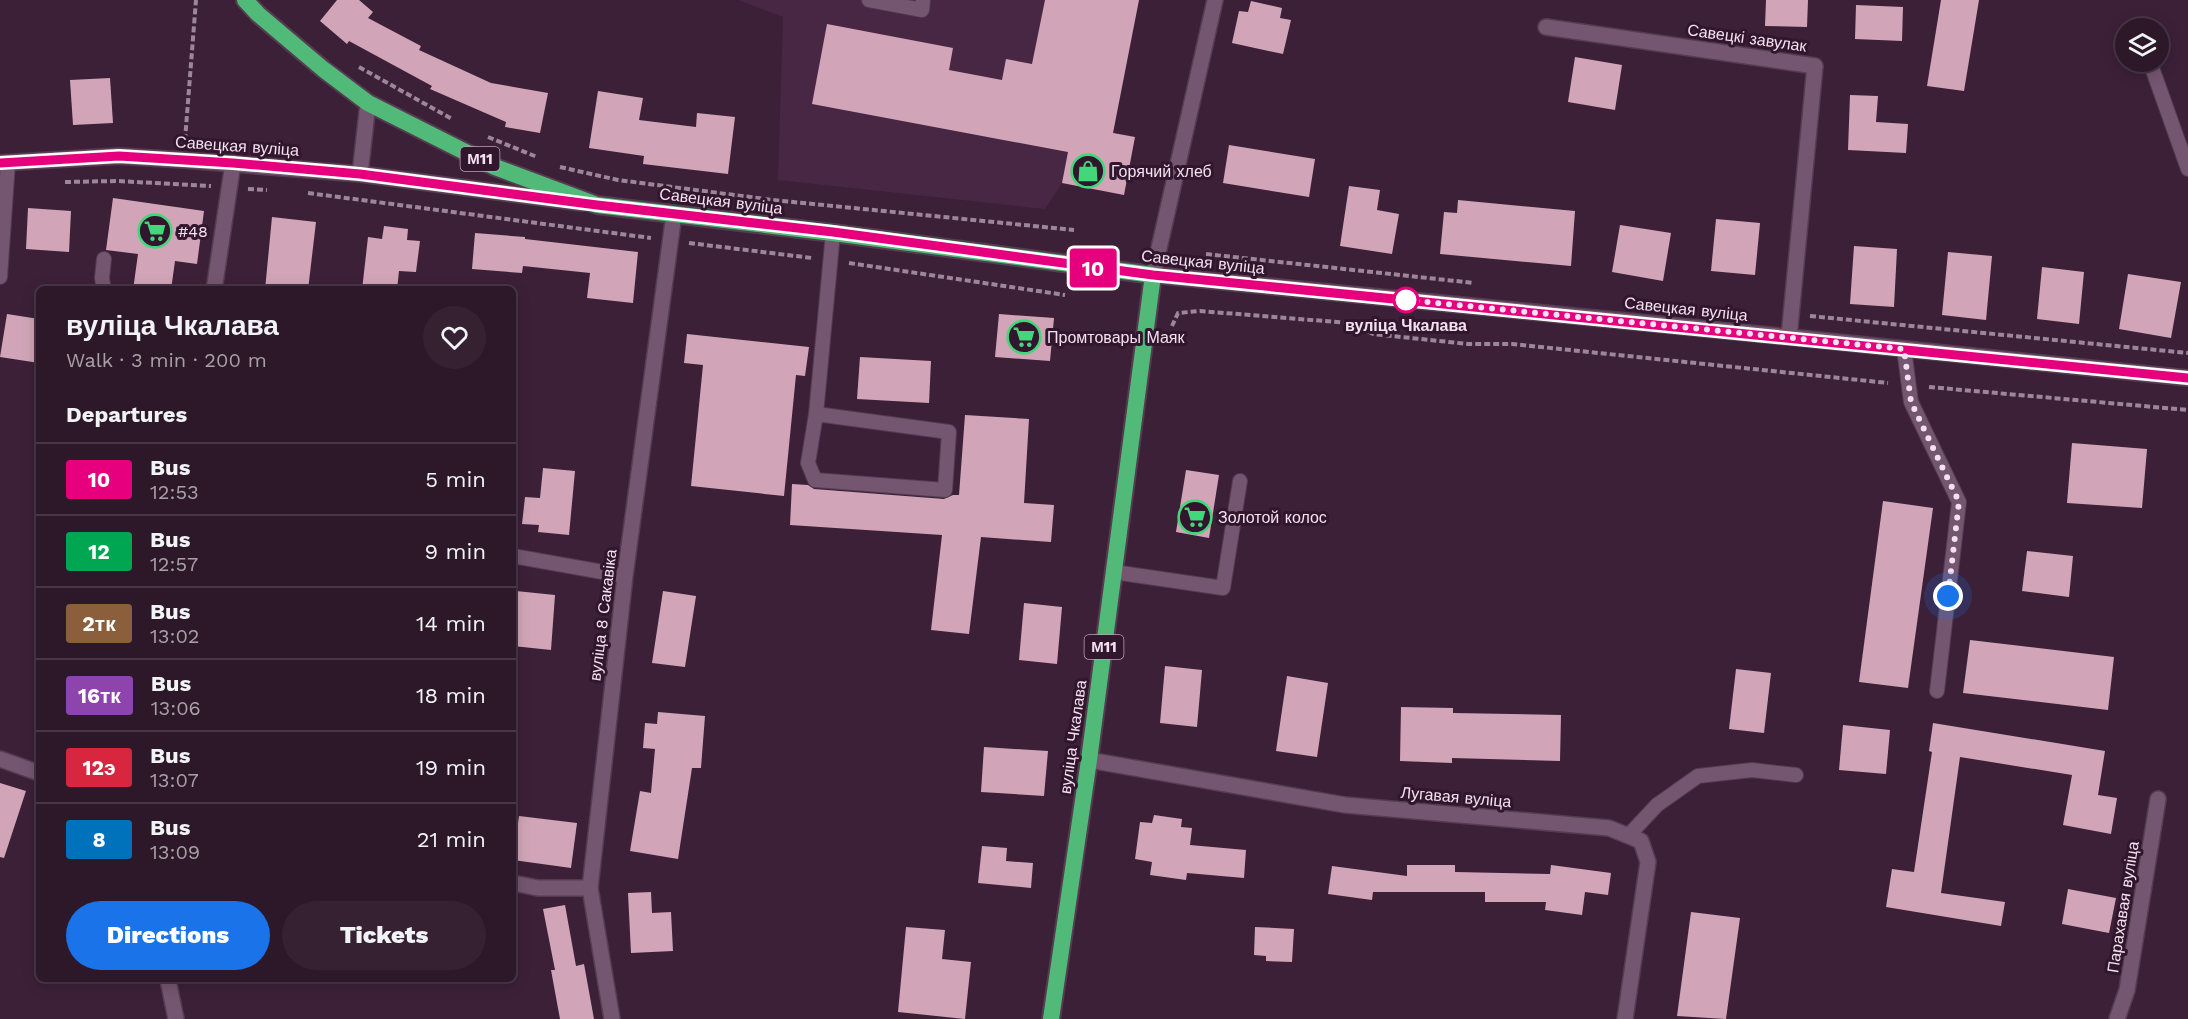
<!DOCTYPE html>
<html lang="en">
<head>
<meta charset="utf-8">
<style>
	body { margin:0; font-family:"Work Sans",sans-serif; background:#352132; color:#f1f3f6; height:100vh; display:flex; flex-direction:column; font-size:22px; white-space:nowrap }
	* { box-sizing:border-box; margin:0 }
	p { font-size:20px; color:#a7a0a8 }
	.icon { flex:none; width:33px; height:33px; fill:none; stroke:currentColor; stroke-width:2; stroke-linecap:round; stroke-linejoin:round }
	.map { position:relative; flex:1; overflow:hidden }
	.details { position:absolute; left:36px; top:286px; width:480px; height:696px; display:flex; flex-direction:column; background:#2d182a; border-radius:9px; box-shadow:0 3px 15px #0003,0 0 0 2px #483747 }
	.details>* { flex:none }
	.badge { padding:0 12px; border-radius:4px; font-size:21px; line-height:39px }
	.buttons { position:absolute; left:2115px; top:18px; display:grid; gap:12px }
	.buttons a { display:grid; place-items:center; width:54px; height:54px; border-radius:50%; background:#2d182a; box-shadow:0 3px 15px #0003,0 0 0 2px #483747; font-size:30px }
	.you { position:absolute; width:30px; height:30px; margin:-15px; border:4px solid #fff; border-radius:50%; background:#1a73e8; box-shadow:0 0 0 9px #1a73e833 }
	.map>.badge { position:absolute; translate:-50% -50%; box-shadow:0 0 0 3px #fff }
	h2 { padding:0 30px; font-size:22px; line-height:54px }
	.round { display:grid; place-items:center; flex:none; width:63px; height:63px; border-radius:32px; background:#352132 }
	.head { display:flex; align-items:center; justify-content:space-between; height:102px; padding:0 30px }
	h1 { font-size:28px; font-weight:800; line-height:45px }
	.cta { display:flex; gap:12px; margin-top:auto; padding:12px 30px }
	.cta a { flex:1; height:69px; border-radius:36px; background:#1a73e8; color:#fff; font-size:24px; font-weight:800; line-height:69px; text-align:center }
	.cta a+a { background:#352132; color:#f1f3f6 }
	ul { padding:0; list-style:none }
	li { display:flex; align-items:center; gap:18px; height:72px; padding:0 30px; border-top:2px solid #483747 }
	li div { flex:1 }
	li b { display:block; font-size:22px }
	li em { font-style:normal }
	li .badge { min-width:66px; font-weight:700; text-align:center }
	.map>svg:first-child { display:block }
	.built { fill:#482744 }
	.building { fill:#d1a5b7 }
	.lines { fill:none; stroke-linecap:round; stroke-linejoin:round }
	.service-casing { stroke:#543c51; stroke-width:16 }
	.minor-casing { stroke:#543c51; stroke-width:18 }
	.secondary-casing { stroke:#543c51; stroke-width:18 }
	.trunk-casing { stroke:#543c51; stroke-width:20 }
	.path { stroke:#9e869a; stroke-width:4; stroke-dasharray:6 3; stroke-linecap:butt }
	.service { stroke:#755670; stroke-width:14 }
	.minor { stroke:#755670; stroke-width:15 }
	.secondary { stroke:#755670; stroke-width:15 }
	.trunk { stroke:#51ba79; stroke-width:16 }
	.line-casing { stroke:#fff; stroke-width:14 }
	.line { stroke:#e6007e; stroke-width:9 }
	.walk { stroke:#f4e1f0; stroke-width:6; stroke-dasharray:0 10.8 }
	.stop-dot { fill:#fff; stroke:#e6007e; stroke-width:3 }
	.labels { text-anchor:middle; dominant-baseline:central; stroke-width:6; stroke-linejoin:round; paint-order:stroke }
	.shield { fill:#31162e; stroke:#baa4b6; stroke-width:1.5 }
	.shield-label { font-size:15px; font-weight:bold; fill:#f4e1f0 }
	.street-label { font-size:16px; fill:#f4e1f0; stroke:#31162e }
	.poi-label { font-size:16px; fill:#f4e1f0; stroke:#31162e; text-anchor:start }
	.stop-label { font-size:16px; font-weight:bold; fill:#f4e1f0; stroke:#31162e }
</style>
</head>
<body>
<div class="map">
<svg width="2188" height="1019" viewBox="0 0 2188 1019">
	<rect width="100%" height="100%" fill="#3c2038"/>
	<!-- built -->
	<polygon class="built" points="738,0 1139,0 1113,132 1135,137 1124,195 1062,183 1045,209 778,180 783,17"/>
	<!-- building -->
	<g class="building">
		<polygon points="337,0 359,0 373,12 368,18 421,46 419,50 491,83 548,93 540,133 505,127 506,122 430,89 432,86 349,41 347,44 320,21"/>
		<polygon points="1045,0 1139,0 1113,133 1135,137 1124,195 1062,183 1068,152 812,104 827,24 953,48 949,70 1002,80 1006,59 1032,64"/>
		<polygon points="1766,0 1808,0 1807,27 1765,26"/>
		<polygon points="1941,0 1979,0 1964,91 1927,86"/>
		<polygon points="1251,1 1282,8 1280,18 1291,20 1283,54 1232,43 1239,11 1248,12"/>
		<polygon points="1856,5 1903,7 1902,41 1855,39"/>
		<polygon points="1575,57 1622,65 1615,110 1568,102"/>
		<polygon points="110,78 113,123 73,125 70,80"/>
		<polygon points="598,91 643,98 639,120 696,127 697,113 735,117 728,174 643,164 644,156 589,148"/>
		<polygon points="1850,95 1878,96 1876,122 1908,124 1906,153 1848,150"/>
		<polygon points="1229,145 1315,159 1309,197 1223,183"/>
		<polygon points="1349,186 1380,190 1377,210 1399,214 1392,254 1340,246"/>
		<polygon points="113,198 204,211 197,264 175,261 171,290 133,290 138,254 106,250"/>
		<polygon points="1458,200 1575,211 1571,266 1440,254 1444,212 1457,213"/>
		<polygon points="28,208 71,211 69,252 26,249"/>
		<polygon points="272,217 316,222 308,290 265,290"/>
		<polygon points="1716,219 1760,223 1755,275 1711,271"/>
		<polygon points="1620,225 1671,233 1663,281 1612,272"/>
		<polygon points="384,226 408,229 407,240 420,241 416,272 399,271 397,290 362,290 368,237 382,239"/>
		<polygon points="475,233 525,237 525,239 638,252 633,303 587,298 590,273 523,266 522,273 472,269"/>
		<polygon points="1854,246 1897,249 1894,307 1850,304"/>
		<polygon points="1948,252 1992,256 1986,320 1942,315"/>
		<polygon points="2042,267 2084,272 2079,324 2037,319"/>
		<polygon points="2128,274 2181,282 2171,338 2119,329"/>
		<polygon points="7,314 39,319 39,363 0,357"/>
		<polygon points="999,314 1054,318 1050,361 995,357"/>
		<polygon points="687,334 809,347 805,376 796,375 784,496 691,486 703,365 684,363"/>
		<polygon points="860,357 931,361 929,403 857,399"/>
		<polygon points="965,415 1029,419 1024,503 1054,505 1051,542 981,537 969,634 931,630 942,535 790,525 792,484 808,485 814,489 944,499 953,495 959,495"/>
		<polygon points="2072,443 2147,449 2142,508 2067,503"/>
		<polygon points="543,468 575,471 569,535 538,532 539,525 522,524 525,497 540,498"/>
		<polygon points="1186,470 1219,475 1209,538 1176,532"/>
		<polygon points="1883,501 1933,508 1908,688 1859,682"/>
		<polygon points="2027,551 2073,556 2069,597 2022,591"/>
		<polygon points="516,591 555,595 551,650 513,646"/>
		<polygon points="663,591 696,596 685,667 652,663"/>
		<polygon points="1024,603 1062,607 1057,664 1019,660"/>
		<polygon points="1970,640 2114,657 2108,710 1963,693"/>
		<polygon points="1165,666 1202,670 1197,727 1160,723"/>
		<polygon points="1736,669 1771,673 1764,733 1729,729"/>
		<polygon points="1287,676 1328,683 1317,757 1276,751"/>
		<polygon points="1401,707 1453,708 1453,713 1561,715 1560,761 1452,758 1452,763 1400,761"/>
		<polygon points="658,712 705,716 701,768 692,768 678,859 630,851 640,791 651,793 655,749 643,748 645,723 657,724"/>
		<polygon points="1933,723 2105,751 2098,795 2117,798 2111,834 2063,825 2072,775 1960,757 1941,893 2005,902 2001,926 1886,907 1892,869 1914,872 1932,752 1929,751"/>
		<polygon points="1843,725 1890,730 1886,774 1839,770"/>
		<polygon points="984,747 1048,751 1044,796 981,792"/>
		<polygon points="0,783 26,791 4,858 0,857"/>
		<polygon points="1154,815 1182,819 1181,827 1192,828 1190,845 1246,850 1244,878 1187,873 1186,880 1150,875 1152,862 1135,859 1140,822 1152,823"/>
		<polygon points="519,816 577,823 571,868 513,860"/>
		<polygon points="982,846 1007,848 1006,861 1033,863 1031,888 978,883"/>
		<polygon points="1407,865 1455,865 1455,872 1550,874 1551,865 1611,873 1608,895 1585,892 1582,915 1545,910 1546,902 1485,902 1485,892 1373,892 1372,900 1328,894 1332,866 1407,876"/>
		<polygon points="2068,889 2116,898 2109,933 2062,924"/>
		<polygon points="651,892 652,913 671,912 673,951 631,953 628,893"/>
		<polygon points="565,905 576,966 584,964 594,1019 560,1019 551,970 555,970 543,909"/>
		<polygon points="1691,912 1740,918 1726,1019 1677,1016"/>
		<polygon points="906,927 945,930 942,959 971,962 965,1019 898,1012"/>
		<polygon points="1255,927 1294,929 1292,962 1266,961 1266,956 1254,955"/>
	</g>
	<g class="lines">
		<!-- service casing -->
		<g class="service-casing">
			<g id="service">
				<polyline points="869,0 922,10 923,0"/>
				<polyline points="2150,62 2188,169"/>
				<polyline points="104,259 102,278 104,290"/>
				<polyline points="0,277 8,163"/>
				<polyline points="1904,349 1911,402 1959,502 1937,691"/>
				<polyline points="816,414 949,432 945,490 815,480 808,463 816,414 833,233"/>
				<polyline points="513,556 625,576"/>
				<polyline points="1114,572 1223,588 1240,481"/>
				<polyline points="1628,836 1657,805 1698,776 1752,770 1796,775"/>
			</g>
		</g>
		<!-- minor casing -->
		<g class="minor-casing">
			<g id="minor">
				<polyline points="1546,27 1815,66 1789,337"/>
				<polyline points="1153,275 1215,0"/>
				<polyline points="214,290 233,163"/>
				<polyline points="0,759 39,773"/>
				<polyline points="1089,760 1345,805 1609,828 1641,841 1648,862 1625,1019"/>
				<polyline points="513,883 538,888 590,888"/>
				<polyline points="168,980 176,1019"/>
				<polyline points="612,1019 590,888 625,576 674,214"/>
				<polyline points="2117,1019 2127,990 2158,799"/>
			</g>
		</g>
		<!-- secondary casing -->
		<g class="secondary-casing">
			<g id="secondary">
				<polyline points="0,163 119,156 183,160 360,174 582,203"/>
				<polyline points="360,174 368,103"/>
				<polyline points="1153,275 1789,337 2188,378"/>
			</g>
		</g>
		<!-- trunk casing -->
		<g class="trunk-casing">
			<polyline id="trunk" points="245,0 258,14 323,69 368,103 495,167 597,205 833,233 1153,275 1089,760 1051,1019"/>
		</g>
		<!-- path -->
		<g class="path">
			<polyline points="359,67 452,119"/>
			<polyline points="488,137 537,157"/>
			<polyline points="185,140 196,0"/>
			<polyline points="560,167 618,180 773,200 1074,230"/>
			<polyline points="65,182 117,181 211,186"/>
			<polyline points="248,189 267,190"/>
			<polyline points="308,193 651,238"/>
			<polyline points="689,243 812,258"/>
			<polyline points="1206,254 1474,283"/>
			<polyline points="849,263 1065,295"/>
			<polyline points="1810,316 2188,353"/>
			<polyline points="1172,326 1178,313 1200,311 1349,323 1373,334 1468,344 1512,344 1888,383"/>
			<polyline points="1929,387 2188,410"/>
		</g>
		<!-- service -->
		<use href="#service" class="service"/>
		<!-- minor -->
		<use href="#minor" class="minor"/>
		<!-- secondary -->
		<use href="#secondary" class="secondary"/>
		<!-- trunk -->
		<use href="#trunk" class="trunk"/>
	</g>
	<g class="lines">
		<!-- line casing -->
		<g class="line-casing">
			<polyline id="line" points="0,163 119,156 233,163 360,174 597,205 833,232 1153,275 2188,378"/>
		</g>
		<!-- line -->
		<use href="#line" class="line"/>
		<!-- walk -->
		<polyline class="walk" points="1406,300 1904,349 1911,402 1959,502 1948,596"/>
	</g>
	<!-- icons -->
	<defs>
		<g id="shop-ring" transform="scale(1.725)"><circle r="9.5" fill="#31162e" stroke="#43d77b" stroke-width="1.5"/><path d="M-5-2.5h2.3a2.7 3.5 0 0 1 5.4 0H5L5.5 6h-11ZM-1.5-2.5h3a1.5 2.3 0 0 0-3 0Z" fill="#43d77b"/></g>
		<g id="supermarket-ring" transform="scale(1.725)"><circle r="9.5" fill="#31162e" stroke="#43d77b" stroke-width="1.5"/><path d="M-6-5.5h2.5l.6 2H6L4.5 2H-2.5L-4.4-4H-6ZM-1.5 3.2a1.3 1.3 0 1 0 .1 0ZM3 3.2a1.3 1.3 0 1 0 .1 0Z" fill="#43d77b"/></g>
	</defs>
	<g fill-rule="evenodd">
		<use href="#shop-ring" x="1088" y="171"/>
		<use href="#supermarket-ring" x="155" y="231"/>
		<use href="#supermarket-ring" x="1024" y="337"/>
		<use href="#supermarket-ring" x="1195" y="517"/>
	</g>
	<!-- markers -->
	<circle class="stop-dot" cx="1406" cy="300" r="12"/>
	<g class="labels">
		<!-- shield labels -->
		<g class="shield">
			<rect x="460.5" y="147" width="39" height="24" rx="4.5"/>
			<rect x="1084.5" y="635" width="39" height="24" rx="4.5"/>
		</g>
		<g class="shield-label">
			<text x="480" y="159">М11</text>
			<text x="1104" y="647">М11</text>
		</g>
		<!-- street labels -->
		<g class="street-label">
			<text transform="translate(1747 38) rotate(8)">Савецкі завулак</text>
			<text transform="translate(237 146) rotate(4)">Савецкая вуліца</text>
			<text transform="translate(721 201) rotate(7)">Савецкая вуліца</text>
			<text transform="translate(1203 262) rotate(6)">Савецкая вуліца</text>
			<text transform="translate(1686 309) rotate(6)">Савецкая вуліца</text>
			<text transform="translate(603 615) rotate(-83)">вуліца 8 Сакавіка</text>
			<text transform="translate(1073 737) rotate(-82)">вуліца Чкалава</text>
			<text transform="translate(1456 797) rotate(5)">Лугавая вуліца</text>
			<text transform="translate(2123 907) rotate(-81)">Парахавая вуліца</text>
		</g>
		<!-- poi labels -->
		<g class="poi-label">
			<text x="1111" y="171">Горячий хлеб</text>
			<text x="178" y="231">#48</text>
			<text x="1047" y="337">Промтовары Маяк</text>
			<text x="1218" y="517">Золотой колос</text>
		</g>
		<!-- stop labels -->
		<g class="stop-label">
			<text x="1406" y="325">вуліца Чкалава</text>
		</g>
	</g>
</svg>
<div class="buttons">
<a><svg class="icon" aria-label="layers" viewBox="0 0 24 24"><path d="M12 4l9 5-9 5-9-5zM3 14l9 5 9-5"/></svg></a>
</div>
<div class="you" style="left:1948px;top:596px"></div>
<b class="badge" style="left:1093px;top:268px;background:#e6007e;color:#fff">10</b>
<section class="details">
<div class="head"><div><h1>вуліца Чкалава</h1><p>Walk · 3 min · 200 m</p></div><a class="round"><svg class="icon" aria-label="heart" viewBox="0 0 24 24"><path d="M12 20l-8-8c-3-5 5-10 8-4 3-6 11-1 8 4z"/></svg></a></div>
<h2>Departures</h2>
<ul>
<li><span class="badge" style="background:#e6007e;color:#fff">10</span><div><b>Bus</b><p>12:53</p></div><em>5 min</em></li>
<li><span class="badge" style="background:#00a651;color:#fff">12</span><div><b>Bus</b><p>12:57</p></div><em>9 min</em></li>
<li><span class="badge" style="background:#8b5e3c;color:#fff">2тк</span><div><b>Bus</b><p>13:02</p></div><em>14 min</em></li>
<li><span class="badge" style="background:#8e44ad;color:#fff">16тк</span><div><b>Bus</b><p>13:06</p></div><em>18 min</em></li>
<li><span class="badge" style="background:#d7263d;color:#fff">12э</span><div><b>Bus</b><p>13:07</p></div><em>19 min</em></li>
<li><span class="badge" style="background:#0072bc;color:#fff">8</span><div><b>Bus</b><p>13:09</p></div><em>21 min</em></li>
</ul>
<div class="cta"><a>Directions</a><a>Tickets</a></div>
</section>
</div>
</body>
</html>
